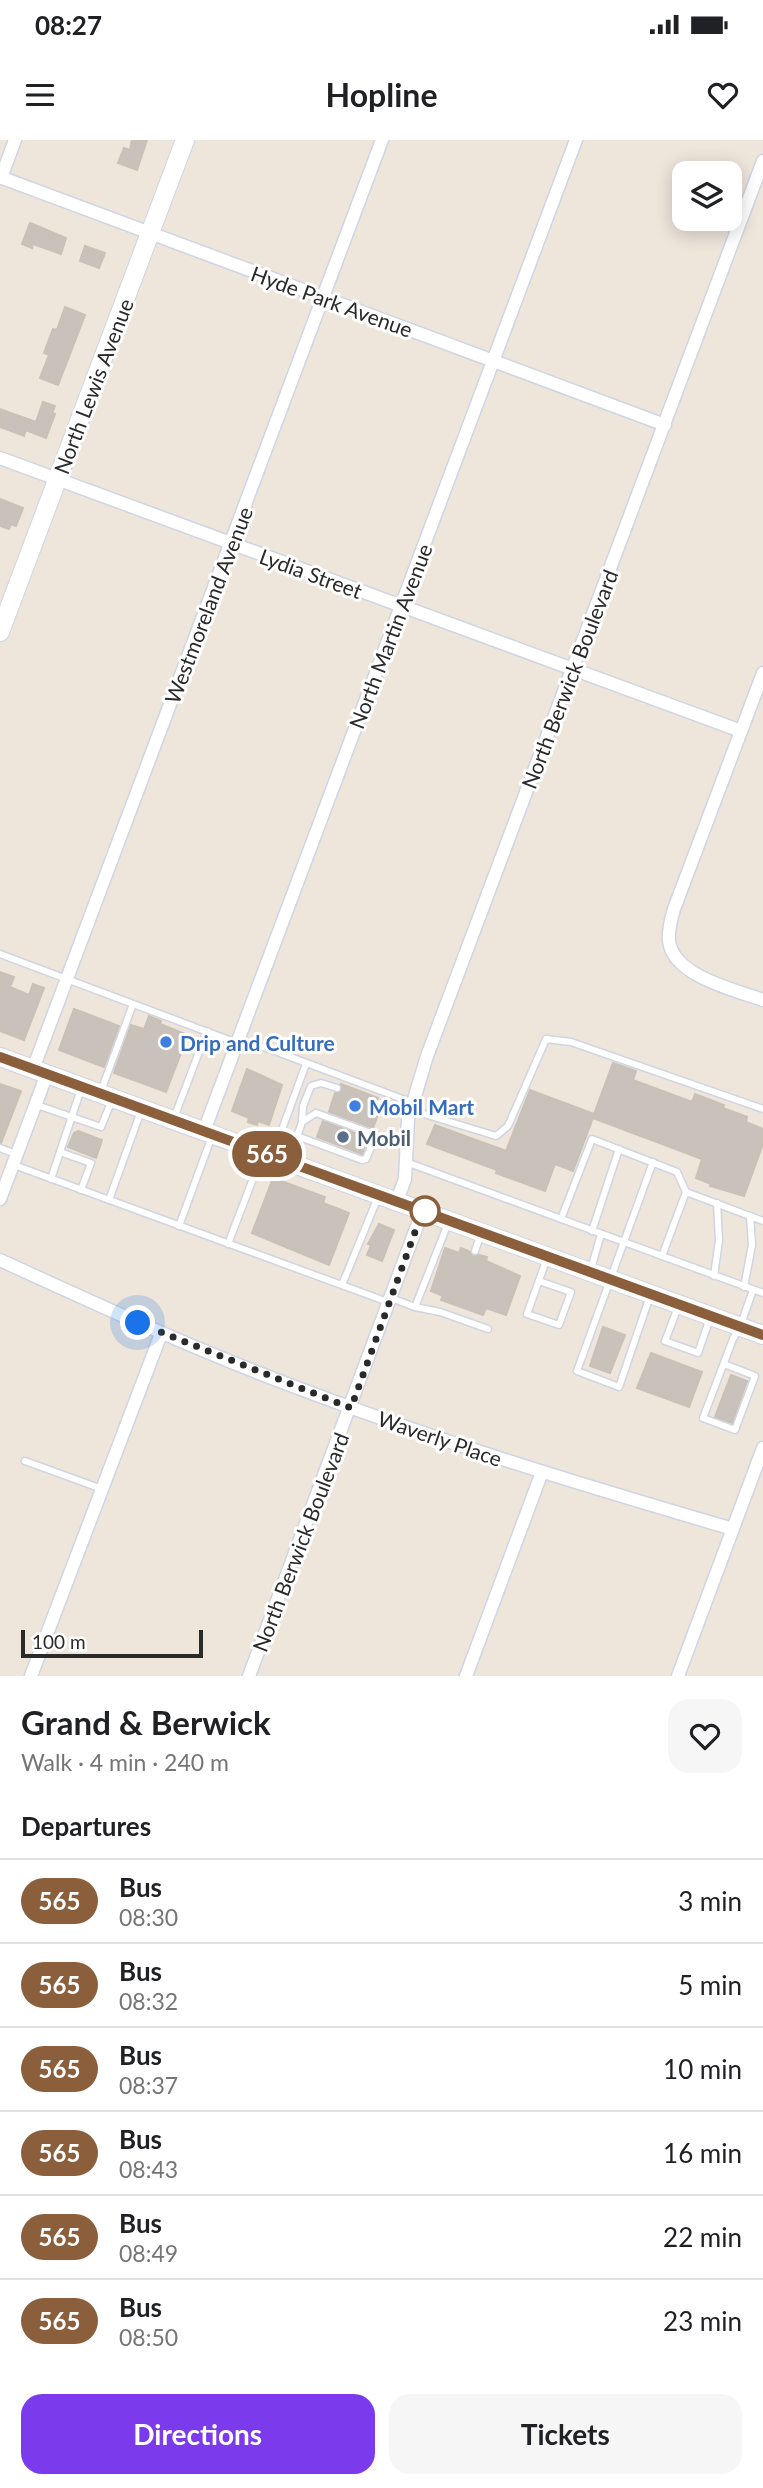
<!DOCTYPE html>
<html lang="en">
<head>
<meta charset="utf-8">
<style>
	body { margin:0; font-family:Lato,sans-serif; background:#f6f6f6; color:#202124; height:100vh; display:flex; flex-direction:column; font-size:26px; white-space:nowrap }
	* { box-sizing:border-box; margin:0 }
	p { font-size:23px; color:#757577 }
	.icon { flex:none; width:38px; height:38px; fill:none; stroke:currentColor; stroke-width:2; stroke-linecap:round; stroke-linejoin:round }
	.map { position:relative; height:1536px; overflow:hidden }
	.side { display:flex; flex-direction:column; background:#fff; flex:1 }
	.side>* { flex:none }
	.badge { padding:0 14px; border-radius:23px; font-size:24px; line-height:46px }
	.controls { position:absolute; left:672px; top:21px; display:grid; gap:14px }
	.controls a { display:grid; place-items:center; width:70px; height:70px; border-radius:14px; background:#fff; box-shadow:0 4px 18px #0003; font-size:35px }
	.scale { position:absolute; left:21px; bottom:18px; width:182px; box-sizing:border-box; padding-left:7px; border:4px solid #2a2a2a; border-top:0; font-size:19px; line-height:24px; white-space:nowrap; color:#2a2a2a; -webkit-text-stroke:5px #fff; paint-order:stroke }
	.you { position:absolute; width:35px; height:35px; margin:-18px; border:5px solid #fff; border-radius:50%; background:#1a73e8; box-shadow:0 0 0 10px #1a73e833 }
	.map>.badge { position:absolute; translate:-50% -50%; box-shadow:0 0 0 4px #fff }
	h2 { padding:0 21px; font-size:26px; line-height:63px }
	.round { display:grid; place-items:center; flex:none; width:74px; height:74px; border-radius:21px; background:#f6f6f6 }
	.overview { display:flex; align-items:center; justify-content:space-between; height:119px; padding:0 21px }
	h1 { font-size:33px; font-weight:700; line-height:52px }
	.button { display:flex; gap:14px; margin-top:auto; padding:14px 21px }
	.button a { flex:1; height:80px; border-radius:21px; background:#7c3aed; color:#fff; font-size:28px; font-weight:700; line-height:80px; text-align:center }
	.button a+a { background:#f6f6f6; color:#202124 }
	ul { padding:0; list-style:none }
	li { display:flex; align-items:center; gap:21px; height:84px; padding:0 21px; border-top:2px solid #e0e0e0 }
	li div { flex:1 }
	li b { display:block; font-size:26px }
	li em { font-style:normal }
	li .badge { min-width:77px; font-weight:700; text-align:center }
	.status { display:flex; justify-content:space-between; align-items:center; height:49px; padding:0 35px; background:#fff; direction:ltr }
	.status svg { height:19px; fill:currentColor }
	header { display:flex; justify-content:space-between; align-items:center; height:91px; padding:0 21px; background:#fff; font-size:32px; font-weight:700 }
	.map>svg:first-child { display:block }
	.building { fill:#c9c2bb; stroke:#c9c1b5; stroke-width:2 }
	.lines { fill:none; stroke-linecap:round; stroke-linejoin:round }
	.service-casing { stroke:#d0d5e4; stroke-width:9 }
	.minor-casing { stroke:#d0d5e4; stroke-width:15 }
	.secondary-casing { stroke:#d0d5e4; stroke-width:20 }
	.service { stroke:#fff; stroke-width:6 }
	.minor { stroke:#fff; stroke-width:12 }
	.secondary { stroke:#fff; stroke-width:18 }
	.line-casing { stroke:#fff; stroke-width:16 }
	.line { stroke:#8b5e3c; stroke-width:10 }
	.walk { stroke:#2a2a2a; stroke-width:7; stroke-dasharray:0 12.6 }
	.shop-dot { fill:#3f7fe0; stroke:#fff; stroke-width:2.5 }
	.service-dot { fill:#5c6f8a; stroke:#fff; stroke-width:2.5 }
	.stop-dot { fill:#fff; stroke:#8b5e3c; stroke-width:3.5 }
	.labels { text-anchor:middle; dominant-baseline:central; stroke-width:6; stroke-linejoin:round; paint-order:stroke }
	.street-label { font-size:21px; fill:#2a2a2a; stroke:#fff }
	.shop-label { font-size:21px; font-weight:bold; fill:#366cbe; stroke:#fff; text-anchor:start }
	.service-label { font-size:21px; font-weight:bold; fill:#4e5e75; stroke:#fff; text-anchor:start }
</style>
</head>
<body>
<div class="status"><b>08:27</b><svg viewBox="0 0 49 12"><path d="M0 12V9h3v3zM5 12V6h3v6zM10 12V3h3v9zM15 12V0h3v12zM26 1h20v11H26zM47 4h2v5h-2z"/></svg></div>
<header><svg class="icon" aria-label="menu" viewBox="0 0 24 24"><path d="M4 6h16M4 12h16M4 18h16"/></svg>Hopline<svg class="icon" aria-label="heart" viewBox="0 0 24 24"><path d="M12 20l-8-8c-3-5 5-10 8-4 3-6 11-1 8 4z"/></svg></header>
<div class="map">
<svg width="763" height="1536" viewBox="0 0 763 1536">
	<rect width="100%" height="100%" fill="#eee5db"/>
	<!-- building -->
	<g class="building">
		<polygon points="132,0 147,0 137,30 118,23 124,8 130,10"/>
		<polygon points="30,83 66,98 61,114 33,104 32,108 22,104"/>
		<polygon points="85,106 105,113 99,128 80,121"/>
		<polygon points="65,167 85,175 58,245 40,238 49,215 44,213 53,189 57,190"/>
		<polygon points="43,262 55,266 52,273 55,274 46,298 26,290 24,296 0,287 0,269 36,282"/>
		<polygon points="0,359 23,368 16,386 11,384 9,389 0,386"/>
		<polygon points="0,832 14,837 10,847 29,855 33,844 44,848 24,900 0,891"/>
		<polygon points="74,869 119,886 104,927 59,910"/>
		<polygon points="149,876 161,881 160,884 188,895 166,952 114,933 131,885 144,889"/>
		<polygon points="613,923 636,931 633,940 692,962 695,954 724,965 723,968 747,977 746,982 763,989 763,1004 744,1056 710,1046 711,1044 696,1038 702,1019 593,978 573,1031 555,1024 545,1051 496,1033 497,1030 427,1004 435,985 506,1011 530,950 594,974"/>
		<polygon points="247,929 282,945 269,985 258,981 257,985 248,982 249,978 232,971"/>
		<polygon points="0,944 21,951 1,1003 0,1002"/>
		<polygon points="341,944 378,958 374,963 380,969 373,988 329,972 335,953 342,950"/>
		<polygon points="323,981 368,998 362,1014 317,997"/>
		<polygon points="78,991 102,1000 96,1018 68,1007 74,993"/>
		<polygon points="273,1038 325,1057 323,1063 349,1073 329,1125 252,1093"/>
		<polygon points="379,1084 394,1090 382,1121 367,1115 371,1105 368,1104"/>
		<polygon points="445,1108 459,1113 461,1108 469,1111 473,1116 479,1115 487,1117 486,1121 520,1136 506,1175 486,1168 483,1175 441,1160 443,1156 431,1151"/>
		<polygon points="603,1187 625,1195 610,1233 590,1226"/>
		<polygon points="651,1213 702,1232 689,1267 637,1248"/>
		<polygon points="731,1235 747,1241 732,1283 715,1277"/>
	</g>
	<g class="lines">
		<!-- service casing -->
		<g class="service-casing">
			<g id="service">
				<polyline points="0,814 237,903 264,907 413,963"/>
				<polyline points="101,951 133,864"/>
				<polyline points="380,963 409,974"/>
				<polyline points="37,965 101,987 112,960"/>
				<polyline points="411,970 496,996 508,986 546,899 571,902 763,969"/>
				<polyline points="174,978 207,891"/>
				<polyline points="302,982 316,973 387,999 406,1000"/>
				<polyline points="297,996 362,1020 366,1019 376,995"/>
				<polyline points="0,1008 18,1015"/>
				<polyline points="60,1012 91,1023 81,1050"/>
				<polyline points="273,1014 306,924"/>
				<polyline points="289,1020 302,982 303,966 311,946 321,943 337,948"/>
				<polyline points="406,1022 763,1153"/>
				<polyline points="14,1025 388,1162"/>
				<polyline points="51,1039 81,949"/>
				<polyline points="109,1060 141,971"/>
				<polyline points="561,1079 592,999 677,1032 686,1052 763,1081"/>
				<polyline points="179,1086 212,996"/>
				<polyline points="592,1091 619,1009"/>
				<polyline points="228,1104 254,1036"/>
				<polyline points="475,1111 481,1093"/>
				<polyline points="662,1116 686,1052"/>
				<polyline points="591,1129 601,1094"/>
				<polyline points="714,1136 719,1100 717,1063"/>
				<polyline points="539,1141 571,1152 559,1185 527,1174 547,1118"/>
				<polyline points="342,1145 378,1057"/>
				<polyline points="744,1147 752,1105 750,1076"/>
				<polyline points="650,1156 619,1247 577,1231 653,1022"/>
				<polyline points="391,1158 415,1167 440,1172 488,1189"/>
				<polyline points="415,1167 449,1081"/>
				<polyline points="678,1167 665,1201 698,1213 710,1178"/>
				<polyline points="724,1224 755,1236 735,1290 703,1278 733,1199 740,1187 753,1150"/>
				<polyline points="25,1321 102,1349"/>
			</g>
		</g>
		<!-- minor casing -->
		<g class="minor-casing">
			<g id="minor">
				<polyline points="0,37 665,285"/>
				<polyline points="1,38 15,0"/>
				<polyline points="0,318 741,591"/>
				<path d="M763,533L674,769C671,779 668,790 669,801C673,836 735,850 763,860"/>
				<polyline points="33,929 382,0"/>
				<polyline points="204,991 576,0"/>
				<polyline points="0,1059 47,934"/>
				<polyline points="397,1061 405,1039 408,979 427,916 763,21"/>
				<path d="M0,1120C98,1165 196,1210 298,1248C440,1302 586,1346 733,1389"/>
				<polyline points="31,1536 161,1194"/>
				<polyline points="249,1536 423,1070"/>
				<polyline points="466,1536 542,1332"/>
				<polyline points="678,1536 763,1308"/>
			</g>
		</g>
		<!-- secondary casing -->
		<g class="secondary-casing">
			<g id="secondary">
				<polyline points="0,492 185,0"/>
				<polyline points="0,917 763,1195"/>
			</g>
		</g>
		<!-- service -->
		<use href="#service" class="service"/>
		<!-- minor -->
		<use href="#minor" class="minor"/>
		<!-- secondary -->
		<use href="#secondary" class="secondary"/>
	</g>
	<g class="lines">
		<!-- line casing -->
		<g class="line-casing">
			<polyline id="line" points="0,917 763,1195"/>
		</g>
		<!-- line -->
		<use href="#line" class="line"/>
		<!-- walk -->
		<polyline class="walk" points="138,1183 351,1268 423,1070 425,1071"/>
	</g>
	<!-- markers -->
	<g class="shop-dot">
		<circle cx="166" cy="902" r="7"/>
		<circle cx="355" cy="966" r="7"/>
	</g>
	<circle class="service-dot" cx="343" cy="997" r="7"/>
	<circle class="stop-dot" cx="425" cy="1071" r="14"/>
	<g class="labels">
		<!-- street labels -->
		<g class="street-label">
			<text transform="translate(332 161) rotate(20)">Hyde Park Avenue</text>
			<text transform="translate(93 246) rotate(-69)">North Lewis Avenue</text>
			<text transform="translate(311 433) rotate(20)">Lydia Street</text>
			<text transform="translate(208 465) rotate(-69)">Westmoreland Avenue</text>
			<text transform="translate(390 496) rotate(-69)">North Martin Avenue</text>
			<text transform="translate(569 539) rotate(-69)">North Berwick Boulevard</text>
			<text transform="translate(440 1298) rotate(19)">Waverly Place</text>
			<text transform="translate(300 1402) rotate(-69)">North Berwick Boulevard</text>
		</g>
		<!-- shop labels -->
		<g class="shop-label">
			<text x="180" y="902">Drip and Culture</text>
			<text x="369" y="966">Mobil Mart</text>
		</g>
		<!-- service labels -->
		<g class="service-label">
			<text x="357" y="997">Mobil</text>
		</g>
	</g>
</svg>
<div class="controls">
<a><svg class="icon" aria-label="layers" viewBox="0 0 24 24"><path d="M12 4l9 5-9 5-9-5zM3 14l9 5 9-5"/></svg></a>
</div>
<div class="scale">100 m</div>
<div class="you" style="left:138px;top:1183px"></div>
<b class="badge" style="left:267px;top:1014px;background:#8b5e3c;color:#fff">565</b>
</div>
<section class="side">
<div class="overview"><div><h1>Grand &amp; Berwick</h1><p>Walk · 4 min · 240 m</p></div><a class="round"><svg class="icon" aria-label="heart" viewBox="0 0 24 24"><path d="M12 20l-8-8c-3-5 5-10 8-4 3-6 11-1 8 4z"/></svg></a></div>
<h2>Departures</h2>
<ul>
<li><span class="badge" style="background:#8b5e3c;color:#fff">565</span><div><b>Bus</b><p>08:30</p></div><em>3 min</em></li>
<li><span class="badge" style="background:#8b5e3c;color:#fff">565</span><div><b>Bus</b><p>08:32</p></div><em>5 min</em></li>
<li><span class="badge" style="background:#8b5e3c;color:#fff">565</span><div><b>Bus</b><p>08:37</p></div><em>10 min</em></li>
<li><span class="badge" style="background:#8b5e3c;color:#fff">565</span><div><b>Bus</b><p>08:43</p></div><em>16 min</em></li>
<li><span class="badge" style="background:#8b5e3c;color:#fff">565</span><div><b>Bus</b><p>08:49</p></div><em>22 min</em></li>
<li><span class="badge" style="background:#8b5e3c;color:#fff">565</span><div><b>Bus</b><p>08:50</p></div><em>23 min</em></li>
</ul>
<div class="button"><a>Directions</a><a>Tickets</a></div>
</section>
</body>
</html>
